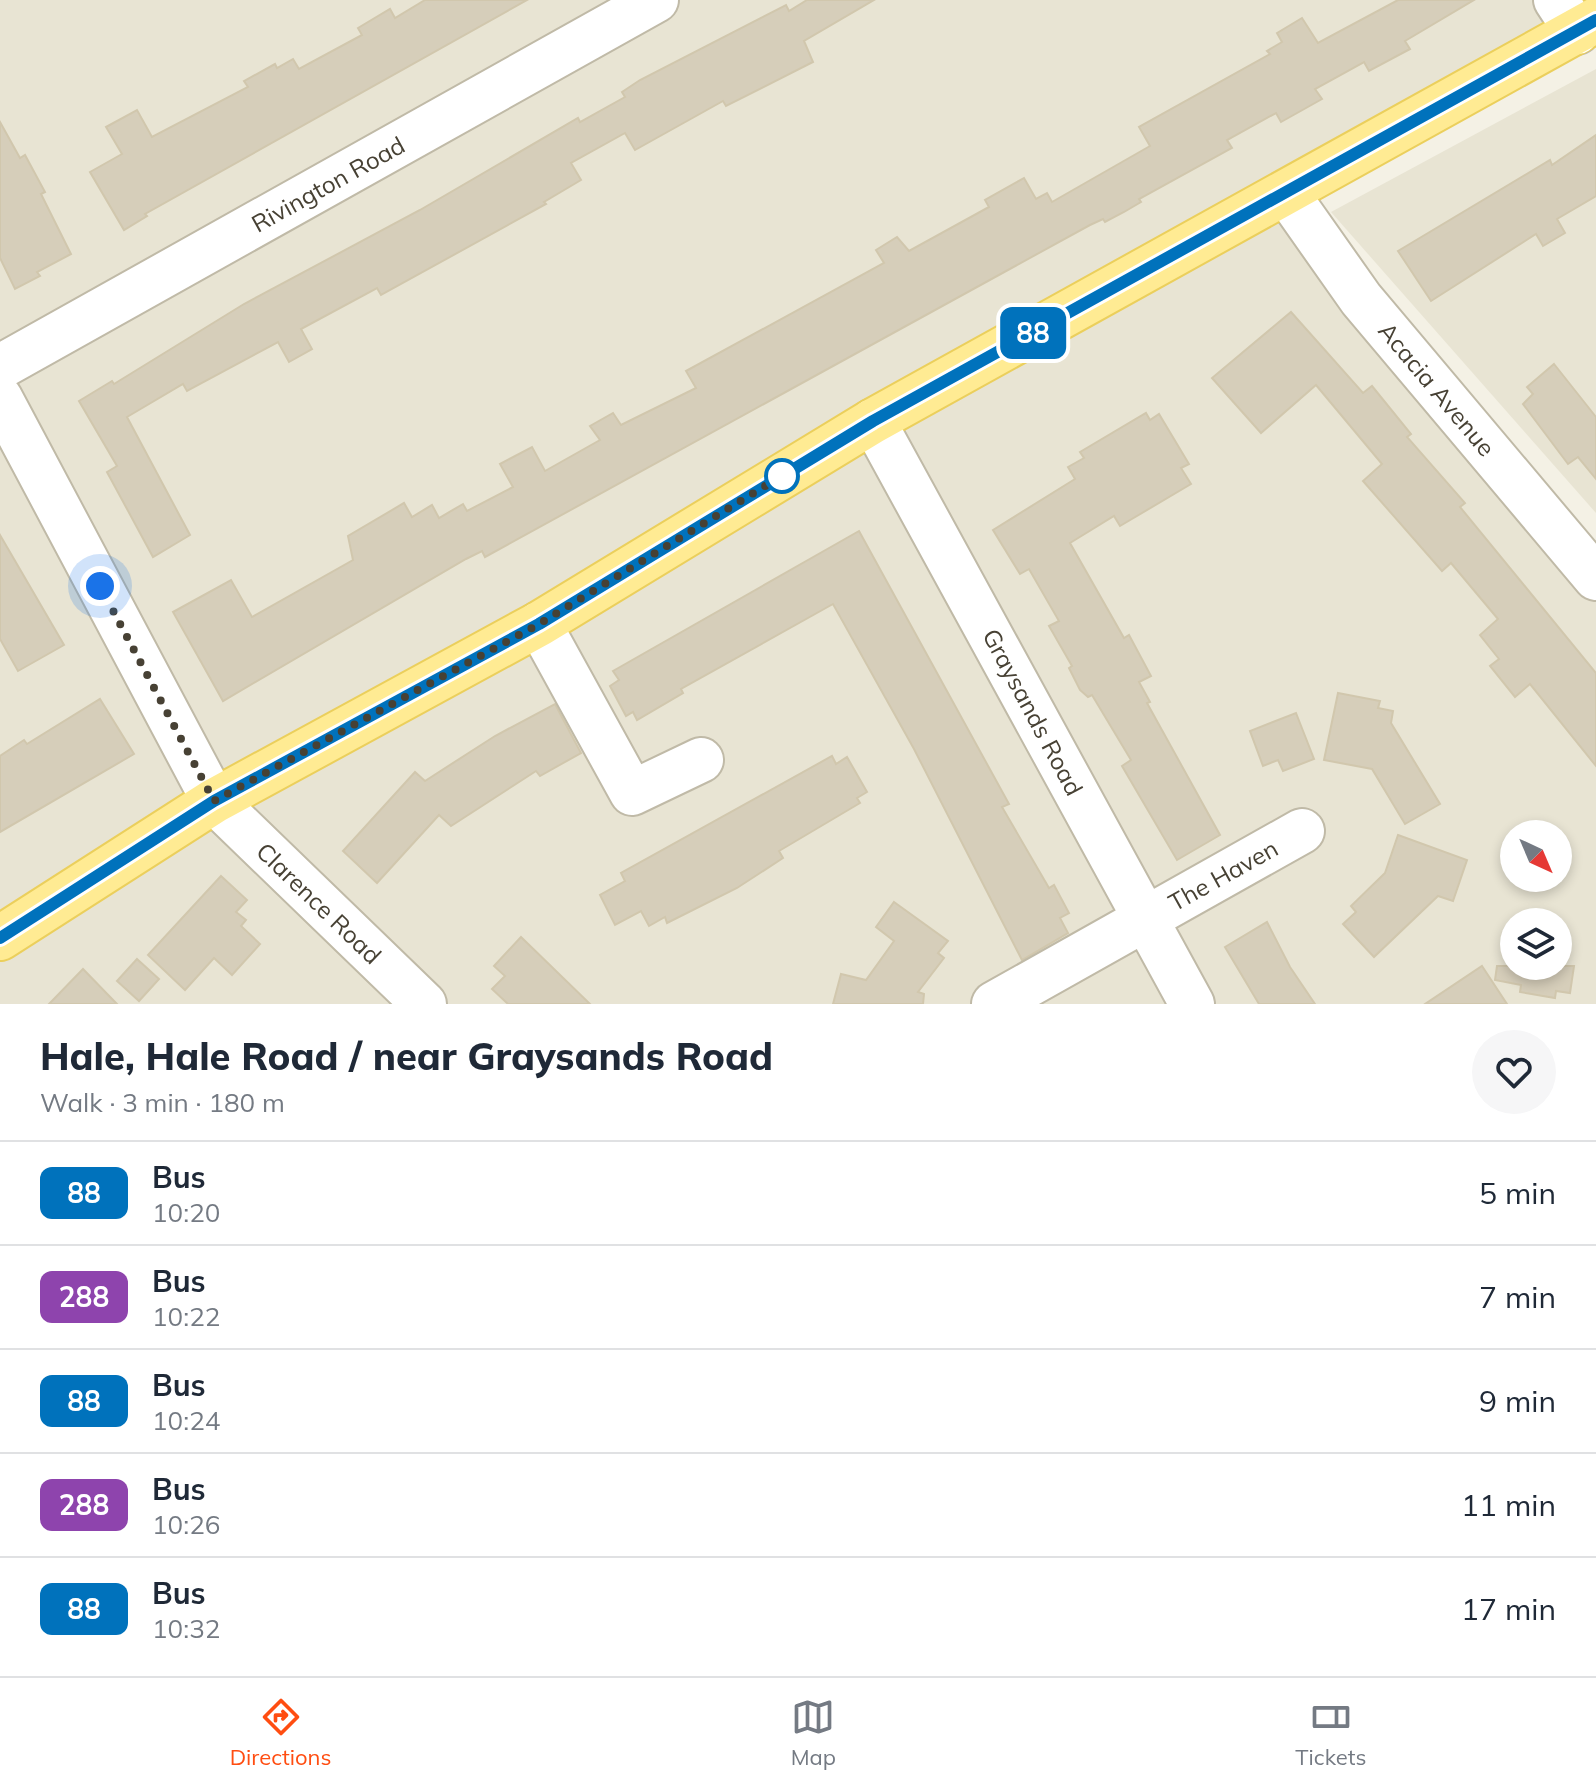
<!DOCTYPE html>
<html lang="en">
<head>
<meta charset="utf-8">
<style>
	body { margin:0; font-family:Mulish,sans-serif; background:#f6f6f7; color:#1f2937; height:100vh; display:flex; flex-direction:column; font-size:30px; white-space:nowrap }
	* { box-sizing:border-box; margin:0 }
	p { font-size:26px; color:#747a83 }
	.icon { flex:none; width:44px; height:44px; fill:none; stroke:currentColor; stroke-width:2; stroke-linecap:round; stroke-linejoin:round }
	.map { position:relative; height:1004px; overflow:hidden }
	.details { display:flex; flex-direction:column; background:#fff; flex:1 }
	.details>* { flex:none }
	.badge { padding:0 16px; border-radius:12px; font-size:28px; line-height:52px }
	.needle { width:52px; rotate:136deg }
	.fabs { position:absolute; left:1500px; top:820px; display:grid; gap:16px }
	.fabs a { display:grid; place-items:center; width:72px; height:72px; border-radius:50%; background:#fff; box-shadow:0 4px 12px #0003; font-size:40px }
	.you { position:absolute; width:40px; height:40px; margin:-20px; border:6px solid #fff; border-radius:50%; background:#1a73e8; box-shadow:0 0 0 12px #1a73e833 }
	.map>.badge { position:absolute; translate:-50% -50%; box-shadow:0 0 0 4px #fff }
	.round { display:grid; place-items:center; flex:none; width:84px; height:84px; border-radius:42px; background:#f6f6f7 }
	.overview { display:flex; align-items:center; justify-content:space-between; height:136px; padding:0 40px }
	h1 { font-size:38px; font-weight:800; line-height:60px }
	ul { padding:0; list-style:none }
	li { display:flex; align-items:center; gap:24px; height:104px; padding:0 40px; border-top:2px solid #e0e1e3 }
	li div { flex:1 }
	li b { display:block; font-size:30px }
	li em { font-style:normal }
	li .badge { min-width:88px; font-weight:700; text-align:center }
	.tab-bar { display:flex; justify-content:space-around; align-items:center; height:112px; border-top:2px solid #e0e1e3; background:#fff; font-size:22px; color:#747a83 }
	.tab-bar a { display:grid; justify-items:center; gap:4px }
	.tab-bar .selected { color:#ff4d11 }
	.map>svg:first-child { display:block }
	.residential { fill:#e8e4d3; fill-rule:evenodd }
	.building { fill:#d6ceba; stroke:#d1c7ad; stroke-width:2 }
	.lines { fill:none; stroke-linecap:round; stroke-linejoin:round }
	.minor-casing { stroke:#c0baa7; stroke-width:48 }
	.major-casing { stroke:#ebcf5c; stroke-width:48 }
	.minor { stroke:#fff; stroke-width:44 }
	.major { stroke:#ffeb93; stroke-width:44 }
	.line-casing { stroke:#fff; stroke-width:18 }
	.line { stroke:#0072bc; stroke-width:12 }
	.walk { stroke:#474134; stroke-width:8; stroke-dasharray:0 14.4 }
	.stop-dot { fill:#fff; stroke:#0072bc; stroke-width:4 }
	.labels { text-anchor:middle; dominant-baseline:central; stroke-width:8; stroke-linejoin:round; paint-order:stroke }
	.street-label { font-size:24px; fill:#474134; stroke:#fff }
</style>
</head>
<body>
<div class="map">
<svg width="1596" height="1004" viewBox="0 0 1596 1004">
	<rect width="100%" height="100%" fill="#f4f1e5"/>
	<!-- residential -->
	<g class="residential">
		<path d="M0,0H1577L1287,194L1596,578V1004H0ZM1514,834H1558V878H1514ZM1514,922H1558V966H1514Z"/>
		<polygon points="1596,69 1596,513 1331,212"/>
	</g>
	<!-- building -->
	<g class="building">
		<polygon points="425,0 527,0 145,214 147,216 124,230 90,172 122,154 106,127 137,110 152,137 248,87 244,81 275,64 277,68 293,59 299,69 362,35 358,28 390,9 395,18"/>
		<polygon points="807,0 874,0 804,41 813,62 726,106 723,101 635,150 625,133 571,163 581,180 544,202 546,204 381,295 377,288 301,329 312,349 289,362 278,342 187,391 183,384 127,417 190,535 153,557 107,472 117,466 79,401 112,381 114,384 244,304 420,210 578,118 580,122 625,97 622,92 640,80 786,5 789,11"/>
		<polygon points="1398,0 1474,0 1405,41 1410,49 1369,71 1364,62 1315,89 1322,99 1281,122 1276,113 1227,140 1232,148 1139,199 1141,202 1124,212 1105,222 1103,219 1090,225 485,557 482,551 466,559 223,701 173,612 231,580 252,617 353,560 348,536 404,503 412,517 432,505 439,518 463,504 467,511 513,487 500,464 532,447 545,471 600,440 590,426 613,413 621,425 696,388 686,371 884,263 876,250 897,237 909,251 989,207 985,200 1024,178 1036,199 1047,193 1052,202 1150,146 1139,127 1270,54 1267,51 1282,42 1277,33 1302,18 1318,43"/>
		<polygon points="0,122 20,158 25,155 45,192 41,194 71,254 37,272 40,276 15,289 0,258"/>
		<polygon points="1596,135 1596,196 1557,219 1565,233 1543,246 1536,234 1431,301 1398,251 1550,160 1552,165"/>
		<polygon points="1291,312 1363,393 1372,386 1411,434 1407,437 1465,503 1460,507 1596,673 1596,766 1530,684 1515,697 1490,666 1499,659 1480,635 1498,619 1451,563 1442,571 1363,481 1382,464 1316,385 1261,433 1212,378"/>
		<polygon points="1554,364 1596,417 1596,479 1578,457 1568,464 1523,404 1533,394 1527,387"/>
		<polygon points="1146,413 1150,420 1159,414 1189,464 1181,468 1191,484 1120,526 1114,516 1070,543 1124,638 1129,635 1151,676 1139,682 1150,702 1147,703 1220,835 1177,860 1122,766 1131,760 1092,695 1088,697 1080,690 1069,668 1072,666 1049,626 1059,621 1029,569 1020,574 993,530 1075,479 1068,467 1084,458 1080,452"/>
		<polygon points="859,531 1009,804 1002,807 1049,888 1054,885 1069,913 1060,918 1068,933 1022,960 914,749 833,604 681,689 683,693 637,720 633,712 626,716 610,686 619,680 613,671"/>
		<polygon points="0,535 64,645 18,671 0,639"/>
		<polygon points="1338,693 1380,701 1378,708 1393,711 1391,723 1440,804 1405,824 1372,769 1324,760"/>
		<polygon points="100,699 134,754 0,832 0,756 24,740 27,744"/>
		<polygon points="555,704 581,753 540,776 536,771 451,826 439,815 377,883 343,851 415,772 425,781 495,736"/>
		<polygon points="1296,713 1314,759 1283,771 1278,760 1263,766 1250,731"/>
		<polygon points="832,756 836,764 847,757 867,792 857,798 860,803 779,851 783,858 737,888 667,923 665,917 649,926 641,911 615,925 600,895 625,881 621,873"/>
		<polygon points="1398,835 1467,860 1453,901 1438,896 1374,957 1343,924 1356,912 1351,906 1385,873"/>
		<polygon points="221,876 247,900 236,912 246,920 241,926 260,944 232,975 214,958 185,990 148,955"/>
		<polygon points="894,902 948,941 938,953 944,958 918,992 924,994 923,1004 833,1004 841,974 866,980 894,941 876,927"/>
		<polygon points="1267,922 1290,967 1315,1004 1259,1004 1225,947"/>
		<polygon points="521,937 590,1004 508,1004 492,989 505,976 494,966"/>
		<polygon points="137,959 159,979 139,1001 117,981"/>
		<polygon points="1482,966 1507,1004 1425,1004"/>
		<polygon points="1497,966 1574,966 1570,993 1556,991 1555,998 1520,992 1521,985 1495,980"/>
		<polygon points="83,969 117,1004 49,1004"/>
	</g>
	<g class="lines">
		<!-- minor casing -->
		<g class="minor-casing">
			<g id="minor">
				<polyline points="1556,0 1577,32"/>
				<polyline points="1287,194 1361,299 1596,578"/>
				<polyline points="0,367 656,0"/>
				<polyline points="0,398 214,801 424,1004"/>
				<polyline points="873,421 1192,1004"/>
				<polyline points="539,624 632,793 701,760"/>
				<polyline points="994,1004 1302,831"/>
			</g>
		</g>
		<!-- major casing -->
		<g class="major-casing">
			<polyline id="major" points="0,938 214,801 539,624 873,421 1596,20"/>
		</g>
		<!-- minor -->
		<use href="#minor" class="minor"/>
		<!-- major -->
		<use href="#major" class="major"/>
	</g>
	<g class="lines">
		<!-- line casing -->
		<g class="line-casing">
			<polyline id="line" points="0,938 214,801 539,624 873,421 1596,20"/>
		</g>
		<!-- line -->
		<use href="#line" class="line"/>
		<!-- walk -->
		<polyline class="walk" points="100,586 214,801 539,624 793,469 782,476"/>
	</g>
	<!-- markers -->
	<circle class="stop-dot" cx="782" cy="476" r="16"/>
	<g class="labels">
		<!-- street labels -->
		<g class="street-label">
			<text transform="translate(328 184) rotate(-29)">Rivington Road</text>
			<text transform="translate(1437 389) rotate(50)">Acacia Avenue</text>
			<text transform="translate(1033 712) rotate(62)">Graysands Road</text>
			<text transform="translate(1223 875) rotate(-29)">The Haven</text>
			<text transform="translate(319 903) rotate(44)">Clarence Road</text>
		</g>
	</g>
</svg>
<div class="fabs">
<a><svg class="needle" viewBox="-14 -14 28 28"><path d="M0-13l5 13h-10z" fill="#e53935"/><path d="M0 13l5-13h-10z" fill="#747a83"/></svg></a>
<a><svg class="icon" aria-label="layers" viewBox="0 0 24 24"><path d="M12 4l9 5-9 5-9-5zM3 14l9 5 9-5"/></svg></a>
</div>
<div class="you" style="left:100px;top:586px"></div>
<b class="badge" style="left:1033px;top:333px;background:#0072bc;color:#fff">88</b>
</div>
<section class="details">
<div class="overview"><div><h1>Hale, Hale Road / near Graysands Road</h1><p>Walk · 3 min · 180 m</p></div><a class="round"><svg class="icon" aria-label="heart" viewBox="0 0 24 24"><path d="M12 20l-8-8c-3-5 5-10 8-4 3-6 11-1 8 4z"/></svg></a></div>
<ul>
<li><span class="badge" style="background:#0072bc;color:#fff">88</span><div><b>Bus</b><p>10:20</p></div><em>5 min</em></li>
<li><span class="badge" style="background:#8e44ad;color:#fff">288</span><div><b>Bus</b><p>10:22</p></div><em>7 min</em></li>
<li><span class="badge" style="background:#0072bc;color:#fff">88</span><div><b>Bus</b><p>10:24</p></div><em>9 min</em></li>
<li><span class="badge" style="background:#8e44ad;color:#fff">288</span><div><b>Bus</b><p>10:26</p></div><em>11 min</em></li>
<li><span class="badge" style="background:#0072bc;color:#fff">88</span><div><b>Bus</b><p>10:32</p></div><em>17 min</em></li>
</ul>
</section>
<nav class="tab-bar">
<a class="selected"><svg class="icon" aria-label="directions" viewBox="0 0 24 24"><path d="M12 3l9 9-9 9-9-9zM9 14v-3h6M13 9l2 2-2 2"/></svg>Directions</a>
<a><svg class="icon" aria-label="map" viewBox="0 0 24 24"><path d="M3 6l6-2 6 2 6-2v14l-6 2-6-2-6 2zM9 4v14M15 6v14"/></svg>Map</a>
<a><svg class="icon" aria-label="tickets" viewBox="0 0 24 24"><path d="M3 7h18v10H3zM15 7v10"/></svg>Tickets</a>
</nav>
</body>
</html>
